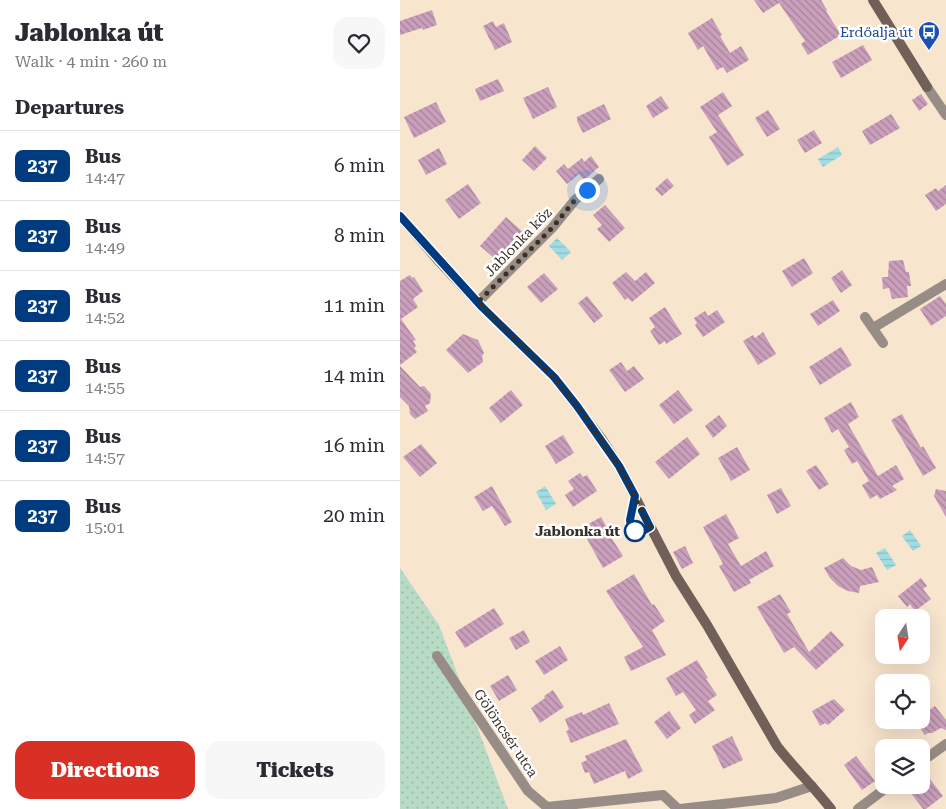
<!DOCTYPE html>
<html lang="en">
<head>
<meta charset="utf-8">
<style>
	body { margin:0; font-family:"Roboto Serif",serif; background:#f7f7f7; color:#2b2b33; height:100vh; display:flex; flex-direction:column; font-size:19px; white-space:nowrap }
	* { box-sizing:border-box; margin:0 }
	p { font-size:16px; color:#7c7c81 }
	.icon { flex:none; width:28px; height:28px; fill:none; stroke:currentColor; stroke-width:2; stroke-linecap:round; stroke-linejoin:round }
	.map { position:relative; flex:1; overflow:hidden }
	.details { display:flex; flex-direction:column; background:#fff; width:400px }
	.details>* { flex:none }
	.badge { padding:0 10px; border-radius:8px; font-size:18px; line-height:32px }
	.needle { width:32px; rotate:192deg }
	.fabs { position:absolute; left:475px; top:609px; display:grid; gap:10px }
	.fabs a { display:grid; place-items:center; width:55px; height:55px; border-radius:10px; background:#fff; box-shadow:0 5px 20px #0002; font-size:25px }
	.you { position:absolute; width:25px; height:25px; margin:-12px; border:4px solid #fff; border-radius:50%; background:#1a73e8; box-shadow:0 0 0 8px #1a73e833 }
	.map>.badge { position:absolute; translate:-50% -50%; box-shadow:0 0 0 2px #fff }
	h2 { padding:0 15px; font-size:19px; line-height:45px }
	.round { display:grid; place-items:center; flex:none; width:52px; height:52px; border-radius:15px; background:#f7f7f7 }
	.overview { display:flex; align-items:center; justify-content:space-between; height:85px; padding:0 15px }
	h1 { font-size:24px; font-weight:800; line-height:38px }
	.action { display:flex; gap:10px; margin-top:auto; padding:10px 15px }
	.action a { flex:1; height:58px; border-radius:15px; background:#d93025; color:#fff; font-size:20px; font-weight:800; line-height:58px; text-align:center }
	.action a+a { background:#f7f7f7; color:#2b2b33 }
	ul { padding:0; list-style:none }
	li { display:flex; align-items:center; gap:15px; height:70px; padding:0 15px; border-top:1px solid #e1e1e2 }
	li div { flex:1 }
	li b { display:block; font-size:19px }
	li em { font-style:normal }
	li .badge { min-width:55px; font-weight:700; text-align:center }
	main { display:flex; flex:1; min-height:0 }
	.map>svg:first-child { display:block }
	.grass { fill:url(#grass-dots) }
	.water { fill:url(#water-rules) }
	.building { fill:url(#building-back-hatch) }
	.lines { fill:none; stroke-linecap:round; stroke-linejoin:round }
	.street { stroke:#988c86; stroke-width:10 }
	.secondary { stroke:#716058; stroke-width:10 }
	.line-casing { stroke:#fff; stroke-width:11 }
	.line { stroke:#003b80; stroke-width:8 }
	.walk { stroke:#383027; stroke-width:5; stroke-dasharray:0 9 }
	.stop-dot { fill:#fff; stroke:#003b80; stroke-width:2.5 }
	.labels { text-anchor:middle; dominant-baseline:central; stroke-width:5; stroke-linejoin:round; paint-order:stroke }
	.transit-label { font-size:14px; fill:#164399; stroke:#fff; text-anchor:end }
	.street-label { font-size:14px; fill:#383027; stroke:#fff }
	.stop-label { font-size:14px; font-weight:bold; fill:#383027; stroke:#fff; text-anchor:end }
</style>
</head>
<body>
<main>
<section class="details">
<div class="overview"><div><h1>Jablonka út</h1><p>Walk · 4 min · 260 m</p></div><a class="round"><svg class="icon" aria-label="heart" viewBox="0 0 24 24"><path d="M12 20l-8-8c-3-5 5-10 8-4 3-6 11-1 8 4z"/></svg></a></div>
<h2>Departures</h2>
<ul>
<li><span class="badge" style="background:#003b80;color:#fff">237</span><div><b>Bus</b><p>14:47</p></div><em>6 min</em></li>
<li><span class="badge" style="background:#003b80;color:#fff">237</span><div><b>Bus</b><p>14:49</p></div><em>8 min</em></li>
<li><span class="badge" style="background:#003b80;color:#fff">237</span><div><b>Bus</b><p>14:52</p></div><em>11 min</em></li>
<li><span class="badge" style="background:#003b80;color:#fff">237</span><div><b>Bus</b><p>14:55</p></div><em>14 min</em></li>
<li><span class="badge" style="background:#003b80;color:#fff">237</span><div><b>Bus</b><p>14:57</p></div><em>16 min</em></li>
<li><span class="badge" style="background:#003b80;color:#fff">237</span><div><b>Bus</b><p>15:01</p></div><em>20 min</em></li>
</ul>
<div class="action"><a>Directions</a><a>Tickets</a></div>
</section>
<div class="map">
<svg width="546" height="809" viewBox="0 0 546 809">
	<defs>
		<pattern id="grass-dots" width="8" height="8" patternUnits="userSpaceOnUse" patternTransform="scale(1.25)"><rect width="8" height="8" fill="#b8dbc6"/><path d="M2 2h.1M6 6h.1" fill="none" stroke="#9fbcaa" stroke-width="1.8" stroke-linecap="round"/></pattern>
		<pattern id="water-rules" width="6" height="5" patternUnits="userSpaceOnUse" patternTransform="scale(1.25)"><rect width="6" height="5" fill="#9fdce3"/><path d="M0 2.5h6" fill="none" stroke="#8abdc3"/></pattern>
		<pattern id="building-back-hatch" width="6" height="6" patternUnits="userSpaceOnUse" patternTransform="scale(1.25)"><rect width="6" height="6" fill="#ca9fbb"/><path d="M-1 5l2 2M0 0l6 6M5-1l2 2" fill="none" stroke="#a58298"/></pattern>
	</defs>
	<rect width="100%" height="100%" fill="#f8e5ce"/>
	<!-- grass -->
	<polygon class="grass" points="0,568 39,625 108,809 0,809"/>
	<!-- water -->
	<g class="water">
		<polygon points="438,147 442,155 423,167 418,159"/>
		<polygon points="157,238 171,252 162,260 149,246"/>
		<polygon points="145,486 156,504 146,510 136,492"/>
		<polygon points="510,530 521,546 513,551 502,536"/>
		<polygon points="485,548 496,565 487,570 476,553"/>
	</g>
	<!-- building -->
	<g class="building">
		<polygon points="354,0 421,0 427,10 426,11 441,35 408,55 401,44 405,41 379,3 363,13"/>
		<polygon points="32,10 37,25 23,30 22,28 0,35 0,21"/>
		<polygon points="312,18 322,35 320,36 330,53 341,46 349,60 327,73 323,67 317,70 303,46 298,50 288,33"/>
		<polygon points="93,21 96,27 104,23 112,42 95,50 83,26"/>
		<polygon points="463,45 472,60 441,78 432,62"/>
		<polygon points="98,79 104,91 80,101 75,89"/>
		<polygon points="148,87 157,107 133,119 123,98"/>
		<polygon points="323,92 332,106 318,115 344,155 327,166 309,137 317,132 300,107"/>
		<polygon points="521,94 528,104 519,111 512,100"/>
		<polygon points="261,96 269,108 253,118 246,106"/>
		<polygon points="36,102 46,122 14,138 4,117"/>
		<polygon points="204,104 211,119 183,133 177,121 177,117"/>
		<polygon points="368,110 380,129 367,137 355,118"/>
		<polygon points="491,114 500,128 470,145 462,131"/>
		<polygon points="414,130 422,143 405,153 397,140"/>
		<polygon points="135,146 147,158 134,171 122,160"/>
		<polygon points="39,148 47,164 26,175 18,160"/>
		<polygon points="191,156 199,167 184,180 179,174 167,184 156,171 164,164 168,169 182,158 184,162"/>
		<polygon points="267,178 274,186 262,196 255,189"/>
		<polygon points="68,184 81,203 59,219 45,200"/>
		<polygon points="546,185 546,204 536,211 525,195 536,188 538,191"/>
		<polygon points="205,205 225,228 209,242 197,229 202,225 193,215"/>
		<polygon points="106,217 125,234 100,263 80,246"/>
		<polygon points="404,258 413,273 392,287 382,271"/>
		<polygon points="503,260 506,272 509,272 511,286 507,286 508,297 492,299 489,288 483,289 482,277 488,277 489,261"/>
		<polygon points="442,270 452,285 441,293 431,278"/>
		<polygon points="226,272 235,281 246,272 255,283 232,302 228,298 225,300 212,283"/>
		<polygon points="144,273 158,289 141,303 127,287"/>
		<polygon points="10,275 12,278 14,277 23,291 13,299 18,307 1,319 16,340 13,341 16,346 14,348 17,352 0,365 0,281"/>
		<polygon points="187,296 203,316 194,323 178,303"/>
		<polygon points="540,296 546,304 546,316 531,326 520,309"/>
		<polygon points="433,300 440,311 418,326 410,314"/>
		<polygon points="265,307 282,334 266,344 265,341 259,345 250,331 255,327 249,318"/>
		<polygon points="317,310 325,322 303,337 295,325 297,323 294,318 305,311 308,316"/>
		<polygon points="363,332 376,354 358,365 343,341 353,335 355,338"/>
		<polygon points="63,334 78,340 84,353 82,356 83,362 68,373 46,350"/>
		<polygon points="441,347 452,365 420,385 409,367"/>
		<polygon points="221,362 227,371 234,366 244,379 225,392 209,370"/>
		<polygon points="0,366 20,387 24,386 31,394 30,403 25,406 28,411 15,419 10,414 9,406 0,397"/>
		<polygon points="111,390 123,405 101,423 89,408"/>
		<polygon points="278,390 293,410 274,424 259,405"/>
		<polygon points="451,402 459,417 448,424 478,476 496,465 504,479 492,486 497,490 480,499 477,495 470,499 462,485 469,481 457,461 452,464 444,450 449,447 438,429 432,433 424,418"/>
		<polygon points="502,414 521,448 523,446 536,468 523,476 491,420"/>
		<polygon points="319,415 327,426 313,438 305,426"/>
		<polygon points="163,435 174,453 156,464 145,446"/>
		<polygon points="287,437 300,454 269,479 255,462"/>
		<polygon points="21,444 37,463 20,477 3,457"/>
		<polygon points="337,447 350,470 331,481 318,458"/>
		<polygon points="416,465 429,484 419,490 406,471"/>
		<polygon points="180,473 183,477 187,475 197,491 173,507 165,495 174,489 168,481"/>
		<polygon points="92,486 112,522 105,526 92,506 83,511 74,497"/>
		<polygon points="381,488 391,506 377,514 367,495"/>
		<polygon points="536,489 546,491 546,517 534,496"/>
		<polygon points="326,514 339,538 328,544 341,566 366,551 374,566 349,580 351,583 334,592 319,566 323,564 303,527"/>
		<polygon points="201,517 210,533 209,534 223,556 203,568 181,528"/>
		<polygon points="285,546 293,563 282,569 273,552"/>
		<polygon points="443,558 451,566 461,570 472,567 479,582 460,586 459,593 448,591 438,586 430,578 424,568"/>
		<polygon points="234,574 252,605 254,604 265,621 252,630 266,655 231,671 224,657 243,647 206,591"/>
		<polygon points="521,578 527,586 523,589 531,599 515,611 510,604 507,607 498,596"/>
		<polygon points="380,594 391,612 387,614 409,652 431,631 444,645 416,670 394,647 384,653 357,607"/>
		<polygon points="94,608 104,624 65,648 55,632"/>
		<polygon points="124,630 130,642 116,650 109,638"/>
		<polygon points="160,646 168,660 144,675 135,661"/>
		<polygon points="297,660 308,678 306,679 317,695 308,701 315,710 295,724 289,715 296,710 283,692 276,696 266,678"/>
		<polygon points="108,675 117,690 99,701 90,686"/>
		<polygon points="153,690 164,707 140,723 131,708 145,698 144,696"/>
		<polygon points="434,699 445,710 428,725 425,723 420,726 412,711"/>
		<polygon points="209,703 219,724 171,743 166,731 169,730 165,719 182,712 183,715"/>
		<polygon points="535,706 546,720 546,730 541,728 532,733 528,733 525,735 515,722 521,720 521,716"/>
		<polygon points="269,711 281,728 267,739 254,722"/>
		<polygon points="332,736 343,760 323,769 312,746"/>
		<polygon points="226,739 243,771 228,779 225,771 194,784 189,772 185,773 181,763 187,760 185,756"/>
		<polygon points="456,756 475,781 462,790 444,765"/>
		<polygon points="530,779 543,796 526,809 523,809 511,793"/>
	</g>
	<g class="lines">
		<!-- street -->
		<g class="street">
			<polyline points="527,87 546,115"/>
			<polyline points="78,302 152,228 175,200 199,179"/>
			<polyline points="465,317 483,343"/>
			<polyline points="473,328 546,284"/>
			<polyline points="37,656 128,791 147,807 263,795 278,809"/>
			<polyline points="521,762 546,744"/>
			<polyline points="280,809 376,798 412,786"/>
			<polyline points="458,809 490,785"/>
		</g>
		<!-- secondary -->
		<g class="secondary">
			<polyline points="473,0 527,87"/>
			<path d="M0,216L38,260L82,307L154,377L201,438L219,466L276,576L307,625L377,746C394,768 414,787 431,809"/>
		</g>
	</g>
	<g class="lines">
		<!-- line casing -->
		<g class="line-casing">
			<polyline id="line" points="0,216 82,307 154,377 177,406 219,466 235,496 230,520 231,526 235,532 241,532 250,527 242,511"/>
		</g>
		<!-- line -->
		<use href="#line" class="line"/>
		<!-- walk -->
		<polyline class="walk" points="187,190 175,200 152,228 78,302 154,377 177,406 219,466 250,527 235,531"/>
	</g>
	<!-- icons -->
	<defs>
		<g id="bus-pin" transform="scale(1.125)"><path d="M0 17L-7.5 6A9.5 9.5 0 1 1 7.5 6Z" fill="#1a4fb4" stroke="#fff"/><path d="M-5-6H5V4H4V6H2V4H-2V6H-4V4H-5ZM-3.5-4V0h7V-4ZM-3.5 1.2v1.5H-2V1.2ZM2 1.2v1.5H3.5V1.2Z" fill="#fff"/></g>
	</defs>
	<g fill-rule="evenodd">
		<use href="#bus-pin" x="529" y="32"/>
	</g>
	<!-- markers -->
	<circle class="stop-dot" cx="235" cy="531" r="10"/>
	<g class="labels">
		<!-- transit labels -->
		<g class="transit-label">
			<text x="513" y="32">Erdőalja út</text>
		</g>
		<!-- street labels -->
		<g class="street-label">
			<text transform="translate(118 242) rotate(-46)">Jablonka köz</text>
			<text transform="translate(106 733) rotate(56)">Gölöncsér utca</text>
		</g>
		<!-- stop labels -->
		<g class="stop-label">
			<text x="220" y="531">Jablonka út</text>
		</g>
	</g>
</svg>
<div class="fabs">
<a><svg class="needle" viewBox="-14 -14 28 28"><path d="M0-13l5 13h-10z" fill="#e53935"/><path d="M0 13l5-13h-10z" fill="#7c7c81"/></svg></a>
<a><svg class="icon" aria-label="locate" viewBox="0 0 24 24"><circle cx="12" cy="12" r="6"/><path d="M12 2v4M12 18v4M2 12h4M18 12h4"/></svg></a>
<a><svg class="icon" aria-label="layers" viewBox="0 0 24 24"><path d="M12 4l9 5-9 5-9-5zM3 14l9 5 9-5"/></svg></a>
</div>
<div class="you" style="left:187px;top:190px"></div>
</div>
</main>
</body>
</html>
